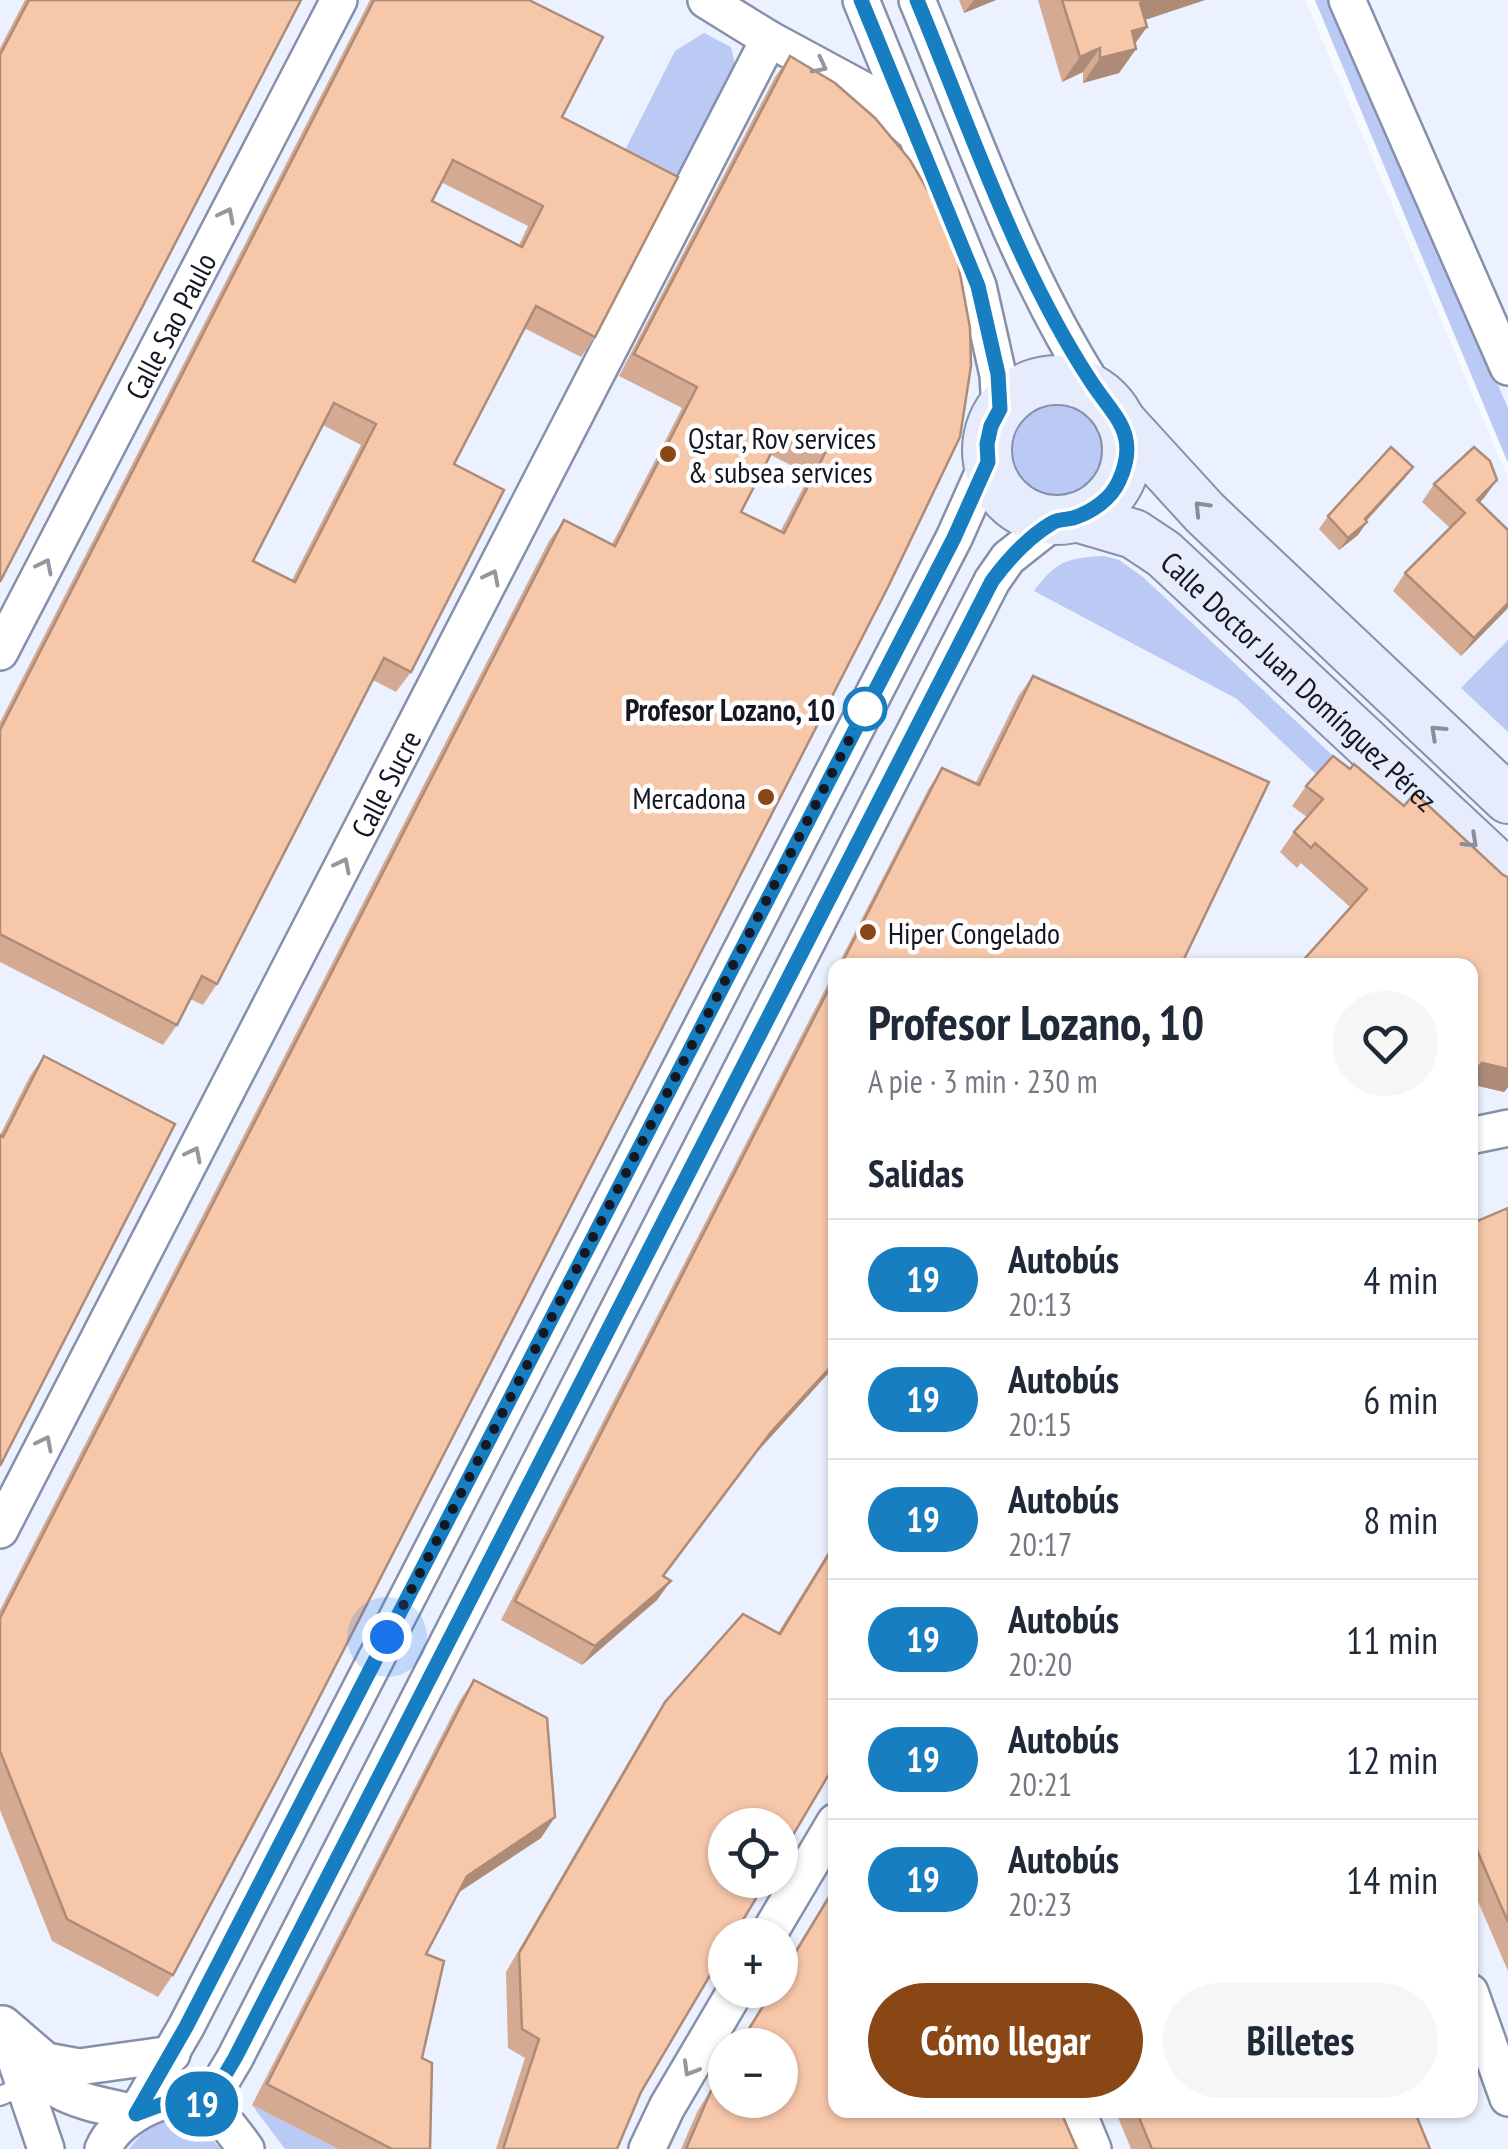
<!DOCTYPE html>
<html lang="es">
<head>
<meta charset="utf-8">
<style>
	body { margin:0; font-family:"PT Sans Narrow",sans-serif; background:#f6f6f7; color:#1f2937; height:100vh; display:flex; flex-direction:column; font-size:38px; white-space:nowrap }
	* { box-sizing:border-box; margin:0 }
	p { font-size:32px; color:#747a83 }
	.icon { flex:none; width:55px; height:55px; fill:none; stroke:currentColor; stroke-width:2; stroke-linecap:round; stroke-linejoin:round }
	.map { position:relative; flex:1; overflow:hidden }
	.panel { position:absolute; left:828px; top:958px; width:650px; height:1160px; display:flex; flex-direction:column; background:#fff; border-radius:20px; box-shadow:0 2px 8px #0004 }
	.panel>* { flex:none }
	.badge { padding:0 20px; border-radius:32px; font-size:35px; line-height:65px }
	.tools { position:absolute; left:708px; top:1808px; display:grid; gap:20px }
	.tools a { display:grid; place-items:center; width:90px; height:90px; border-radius:50%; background:#fff; box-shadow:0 2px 8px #0004; font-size:50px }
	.you { position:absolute; width:50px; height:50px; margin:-25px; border:8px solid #fff; border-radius:50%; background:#1a73e8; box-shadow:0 0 0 15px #1a73e833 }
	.map>.badge { position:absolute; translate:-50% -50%; box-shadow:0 0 0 5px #fff }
	h2 { padding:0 40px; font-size:38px; line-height:90px }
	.round { display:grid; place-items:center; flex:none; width:105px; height:105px; border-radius:52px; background:#f6f6f7 }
	.headline { display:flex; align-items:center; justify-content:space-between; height:170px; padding:0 40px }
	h1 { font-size:48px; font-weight:800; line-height:75px }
	.action { display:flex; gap:20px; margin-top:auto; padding:20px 40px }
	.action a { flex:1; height:115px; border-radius:60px; background:#8a4716; color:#fff; font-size:40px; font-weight:800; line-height:115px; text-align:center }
	.action a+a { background:#f6f6f7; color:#1f2937 }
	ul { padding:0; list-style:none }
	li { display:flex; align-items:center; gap:30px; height:120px; padding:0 40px; border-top:2px solid #e0e1e3 }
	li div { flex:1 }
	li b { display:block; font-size:38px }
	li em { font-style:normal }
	li .badge { min-width:110px; font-weight:700; text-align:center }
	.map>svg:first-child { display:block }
	.built { fill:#ebf1ff; fill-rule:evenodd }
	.green { fill:#bacaf5 }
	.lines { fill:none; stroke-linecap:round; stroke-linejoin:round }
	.lane-casing { stroke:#8690aa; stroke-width:22 }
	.street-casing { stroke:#8690aa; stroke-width:40 }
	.secondary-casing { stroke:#8690aa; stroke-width:52 }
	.lane { stroke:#fff; stroke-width:18 }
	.street { stroke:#fff; stroke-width:35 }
	.secondary { stroke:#e7ecfc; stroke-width:48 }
	.wall { fill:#d4ab92; fill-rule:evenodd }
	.shaded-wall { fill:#ad8b77 }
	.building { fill:#f7c7aa; stroke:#ad8b77; stroke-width:2.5; fill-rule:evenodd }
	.oneway { stroke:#96979c }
	.oneway2 { stroke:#888d9a }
	.line-casing { stroke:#fff; stroke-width:22 }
	.line { stroke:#187ec2; stroke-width:15 }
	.walk { stroke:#151822; stroke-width:10; stroke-dasharray:0 18 }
	.poi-dot { fill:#8a4716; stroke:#fff; stroke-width:4 }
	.stop-dot { fill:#fff; stroke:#187ec2; stroke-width:5 }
	.labels { text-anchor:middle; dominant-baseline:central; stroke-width:9; stroke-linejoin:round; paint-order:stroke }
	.street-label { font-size:30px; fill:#151822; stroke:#fff }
	.poi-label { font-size:30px; fill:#151822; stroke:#fff; text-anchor:start }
	.stop-label { font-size:30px; font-weight:bold; fill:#151822; stroke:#fff; text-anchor:end }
</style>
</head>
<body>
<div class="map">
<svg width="1508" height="2149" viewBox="0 0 1508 2149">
	<rect width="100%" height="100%" fill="#f6f9fe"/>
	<!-- built -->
	<g class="built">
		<path d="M0,0H1305L1508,478V2149H0ZM835,965H1470V2110H835ZM725,1825H780V1880H725ZM725,1935H780V1990H725ZM725,2045H780V2100H725Z"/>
		<polygon points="1315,0 1508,0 1508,463"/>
	</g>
	<!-- green -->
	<g class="green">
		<polygon points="1315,0 1330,0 1508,408 1508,463"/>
		<polygon points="704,33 731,47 735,64 668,200 614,172 675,51"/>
		<circle cx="1057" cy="451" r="45"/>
		<path d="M1104,556L1119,560L1143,577L1350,772L1319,777L1237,699L1034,591C1056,561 1067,558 1104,556Z"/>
		<polygon points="1508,640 1508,732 1461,688"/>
		<polygon points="252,2105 338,2149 285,2149"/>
		<polygon points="173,2118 201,2128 221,2149 129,2149 148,2126"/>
	</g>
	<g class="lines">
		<!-- lane casing -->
		<g class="lane-casing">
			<polyline id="lane" points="0,2096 24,2086"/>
		</g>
		<!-- street casing -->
		<g class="street-casing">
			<g id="street">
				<polyline points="706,0 769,39 869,93 911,130"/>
				<polyline points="861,0 978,286 998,375 1000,409"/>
				<path d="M917,0C972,132 1019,271 1097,392"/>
				<polyline points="1347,0 1508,367"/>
				<path id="s1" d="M0,652L339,0"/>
				<polyline points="1470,1136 1508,1128"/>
				<path id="s2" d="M0,1530L769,39"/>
				<polyline points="768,1935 835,1822"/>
				<polyline points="1470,1992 1508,2098"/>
				<polyline points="3,2024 46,2061 79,2067 172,2054"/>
				<path d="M22,2054C50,2099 87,2102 136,2113"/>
				<polyline points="14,2055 46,2149"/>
				<polyline points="207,2105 235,2058 992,581 1008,558 1056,520"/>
				<polyline points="1077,2110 1093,2149"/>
				<polyline points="136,2113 186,2027 954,538 988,462"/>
				<path d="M103,2149C117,2115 177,2084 209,2107C224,2118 235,2134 246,2149"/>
				<polyline points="647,2149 667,2107 736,1990"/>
			</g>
		</g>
		<!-- secondary casing -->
		<g class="secondary-casing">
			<g id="secondary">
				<circle cx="1057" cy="450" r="70"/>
				<polyline points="1120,420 1205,513 1508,799"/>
				<path id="s3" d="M1076,517L1134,534L1164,554L1508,875"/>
			</g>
		</g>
		<!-- lane -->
		<use href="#lane" class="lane"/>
		<!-- street -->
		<use href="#street" class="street"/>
		<!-- secondary -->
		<use href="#secondary" class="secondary"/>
	</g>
	<!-- wall -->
	<g class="wall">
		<polygon points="25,0 301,0 0,582 0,48"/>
		<path d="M370,0H529L562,117L595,337L581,357L524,328L454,464L411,672L396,692L373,680L217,984L203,1005L190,999L177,1025L163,1045L0,962V722ZM441,182L528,226L519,245L432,201ZM323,425L361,445L292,580L253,561Z"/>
		<polygon points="959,0 996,0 964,13"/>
		<polygon points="1038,0 1205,0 1145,20 1147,27 1135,44 1136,49 1119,73 1083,83 1083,72 1062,82"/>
		<path d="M790,56L957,257L173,1975L158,1997L52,1941L0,1810V1610L549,541L564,520L612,544L682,408L619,376L775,77ZM771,455L810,475L780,532L741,512Z"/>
		<polygon points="1413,467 1404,479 1366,521 1367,522 1358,535 1339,550 1319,529 1328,516"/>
		<polygon points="1497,480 1480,502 1508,530 1508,608 1461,656 1393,591 1405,573 1450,528 1422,502 1434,484"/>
		<polygon points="1033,676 1181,965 838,965 929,788 942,768 975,784 1019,695"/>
		<polygon points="1333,756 1350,769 1354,764 1404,806 1415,793 1503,875 1508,877 1508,1087 1504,1092 1470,1084 1470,965 1299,965 1350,907 1301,863 1297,868 1280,852 1294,832 1307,817 1292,806 1306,786"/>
		<polygon points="835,970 835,1366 757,1452 663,1577 657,1600 582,1665 501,1620"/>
		<polygon points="44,1056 0,1466 0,1135 30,1076"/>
		<polygon points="1508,1208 1508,1971 1470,1883 1470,1224"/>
		<polygon points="835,1541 835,1764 641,2092 617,2149 496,2149 525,2058 508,2048 506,1972 652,1721 665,1702 778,1633"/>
		<polygon points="474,1680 541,1838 458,1893 426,1954 422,2058 430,2149 338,2149 252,2105 460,1700"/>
		<polygon points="835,1885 835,2110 1077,2149 681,2149 697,2112 725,2066 725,2100 780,2045 738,2045 771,1990 780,1990 780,1975"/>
		<polygon points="1115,2110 1414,2110 1430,2149 1131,2149"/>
	</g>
	<!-- shaded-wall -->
	<g class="shaded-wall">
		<polygon points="974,0 996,0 964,13"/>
		<polygon points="1149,0 1205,0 1123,27 1140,3"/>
		<polygon points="1147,27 1130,50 1136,49 1119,73 1083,83 1100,58 1132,31"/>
		<polygon points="1100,48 1083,72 1062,82 1080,57"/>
		<polygon points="1413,467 1404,479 1358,530 1367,522 1358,535 1339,550 1348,538"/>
		<polygon points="1497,480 1484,498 1465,518 1477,500"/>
		<polygon points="1508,603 1508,608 1461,656 1474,638"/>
		<polygon points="1482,1063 1508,1069 1508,1087 1504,1092 1470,1084 1470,1077"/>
		<polygon points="835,1362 835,1366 757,1452 649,1596 771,1432"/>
		<polygon points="671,1581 657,1600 582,1665 595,1646"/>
		<polygon points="555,1817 541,1838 453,1896 467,1876"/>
	</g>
	<!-- building -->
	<g class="building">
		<polygon points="29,0 301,0 0,582 0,55"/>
		<path d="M374,0H529L603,37L562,117L678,177L595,337L536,306L454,464L504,490L411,672L384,658L217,984L202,976L177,1025L0,934V730ZM453,160L543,206L522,247L432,201ZM334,403L376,424L295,582L253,561Z"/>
		<polygon points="1062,0 1149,0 1140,3 1147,27 1132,31 1136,49 1100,58 1100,48 1080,57"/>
		<path d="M790,56L835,83L875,118L910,160L937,206L957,257L970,328L971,366L960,437L888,587L278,1778L173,1975L67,1919L0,1751V1618L564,520L615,546L697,387L634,354ZM782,432L825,453L784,533L741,512Z"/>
		<polygon points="1391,447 1413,467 1365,519 1367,522 1348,538 1328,516"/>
		<polygon points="1474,447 1490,461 1497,480 1477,500 1508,530 1508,603 1474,638 1405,573 1465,513 1434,484"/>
		<polygon points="1033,676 1269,782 1181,965 841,965 942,768 979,785"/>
		<polygon points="1333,756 1350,769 1354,764 1404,806 1415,793 1503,875 1508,877 1508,1069 1482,1063 1475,1071 1470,1067 1470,965 1299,965 1367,889 1315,843 1311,848 1294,832 1323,799 1306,786"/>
		<polygon points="835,977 835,1362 771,1432 663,1576 671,1581 595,1646 515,1601"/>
		<polygon points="44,1056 175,1124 0,1466 0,1135 3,1137"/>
		<polygon points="1508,1208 1508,1922 1470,1834 1470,1224"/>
		<polygon points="835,1544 835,1764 780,1857 780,1825 725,1825 725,1880 767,1880 734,1935 725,1935 725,1950 641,2092 617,2149 503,2149 539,2039 522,2029 519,1953 665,1702 743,1614 780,1634"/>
		<polygon points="474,1680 547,1718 555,1817 467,1876 426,1954 444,1961 422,2058 432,2063 430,2149 392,2149 267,2084"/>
		<polygon points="835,1887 835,2110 1060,2110 1077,2149 686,2149 710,2093 725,2069 725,2100 780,2100 780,2045 739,2045 773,1990 780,1990 780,1978"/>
		<polygon points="1136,2110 1414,2110 1430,2149 1152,2149"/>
	</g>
	<!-- one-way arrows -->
	<defs><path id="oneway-chevron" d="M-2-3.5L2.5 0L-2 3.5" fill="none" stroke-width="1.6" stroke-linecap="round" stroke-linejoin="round" transform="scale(2.5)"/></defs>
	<g class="oneway">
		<use href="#oneway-chevron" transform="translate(820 66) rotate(27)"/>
		<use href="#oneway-chevron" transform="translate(227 215) rotate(-63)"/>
		<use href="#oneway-chevron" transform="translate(45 566) rotate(-63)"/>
		<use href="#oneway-chevron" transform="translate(492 577) rotate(-63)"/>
		<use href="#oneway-chevron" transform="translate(343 865) rotate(-63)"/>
		<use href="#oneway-chevron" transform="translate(194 1154) rotate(-63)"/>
		<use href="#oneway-chevron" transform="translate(45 1443) rotate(-63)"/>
		<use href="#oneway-chevron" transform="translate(690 2069) rotate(120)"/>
	</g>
	<g class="oneway2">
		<use href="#oneway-chevron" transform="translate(1201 508) rotate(-134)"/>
		<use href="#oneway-chevron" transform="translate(1437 732) rotate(-137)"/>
		<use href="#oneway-chevron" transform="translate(1471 841) rotate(43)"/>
	</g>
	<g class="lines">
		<!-- line casing -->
		<g class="line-casing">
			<path id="line" d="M861,0L978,286L998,374L1000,409L991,426L987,444L988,462L954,538L186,2027L136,2114L179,2098L207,2105L235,2058L992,581C1009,558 1027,538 1052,523C1058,519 1066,520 1073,518C1092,512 1111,499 1119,481C1141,433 1113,416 1090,380C1016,267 969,125 917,0"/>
		</g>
		<!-- line -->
		<use href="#line" class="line"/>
		<!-- walk -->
		<polyline class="walk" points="387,1637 865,709"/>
	</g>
	<!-- markers -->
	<g class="poi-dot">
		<circle cx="668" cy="454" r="10"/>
		<circle cx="766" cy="797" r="10"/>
		<circle cx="868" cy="932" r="10"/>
	</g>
	<circle class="stop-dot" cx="865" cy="709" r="20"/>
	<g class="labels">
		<!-- street labels -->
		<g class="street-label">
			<text stroke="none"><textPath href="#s1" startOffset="368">Calle Sao Paulo</textPath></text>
			<text stroke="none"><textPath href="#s3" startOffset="282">Calle Doctor Juan Domínguez Pérez</textPath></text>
			<text stroke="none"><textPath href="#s2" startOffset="840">Calle Sucre</textPath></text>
		</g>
		<!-- poi labels -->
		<g class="poi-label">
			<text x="688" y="437">Qstar, Rov services<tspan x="688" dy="34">&amp; subsea services</tspan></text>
			<text x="746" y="797" text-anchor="end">Mercadona</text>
			<text x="888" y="932">Hiper Congelado</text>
		</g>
		<!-- stop labels -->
		<g class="stop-label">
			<text x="835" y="709">Profesor Lozano, 10</text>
		</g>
	</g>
</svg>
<div class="tools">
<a><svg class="icon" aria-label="locate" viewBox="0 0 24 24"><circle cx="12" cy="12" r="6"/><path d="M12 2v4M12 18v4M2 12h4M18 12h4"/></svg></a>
<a>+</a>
<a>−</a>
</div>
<div class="you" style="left:387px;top:1637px"></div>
<b class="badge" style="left:202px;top:2104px;background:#187ec2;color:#fff">19</b>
<section class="panel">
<div class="headline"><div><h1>Profesor Lozano, 10</h1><p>A pie · 3 min · 230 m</p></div><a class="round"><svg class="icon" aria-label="heart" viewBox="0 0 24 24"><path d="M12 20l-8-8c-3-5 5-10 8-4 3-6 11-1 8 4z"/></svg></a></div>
<h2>Salidas</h2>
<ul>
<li><span class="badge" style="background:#187ec2;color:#fff">19</span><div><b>Autobús</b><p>20:13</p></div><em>4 min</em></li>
<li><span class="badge" style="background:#187ec2;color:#fff">19</span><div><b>Autobús</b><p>20:15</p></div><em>6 min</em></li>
<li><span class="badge" style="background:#187ec2;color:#fff">19</span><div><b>Autobús</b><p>20:17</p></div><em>8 min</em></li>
<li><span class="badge" style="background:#187ec2;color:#fff">19</span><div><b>Autobús</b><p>20:20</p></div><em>11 min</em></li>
<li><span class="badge" style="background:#187ec2;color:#fff">19</span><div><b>Autobús</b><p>20:21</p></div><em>12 min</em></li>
<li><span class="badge" style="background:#187ec2;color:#fff">19</span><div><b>Autobús</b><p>20:23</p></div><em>14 min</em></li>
</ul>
<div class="action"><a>Cómo llegar</a><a>Billetes</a></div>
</section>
</div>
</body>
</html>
